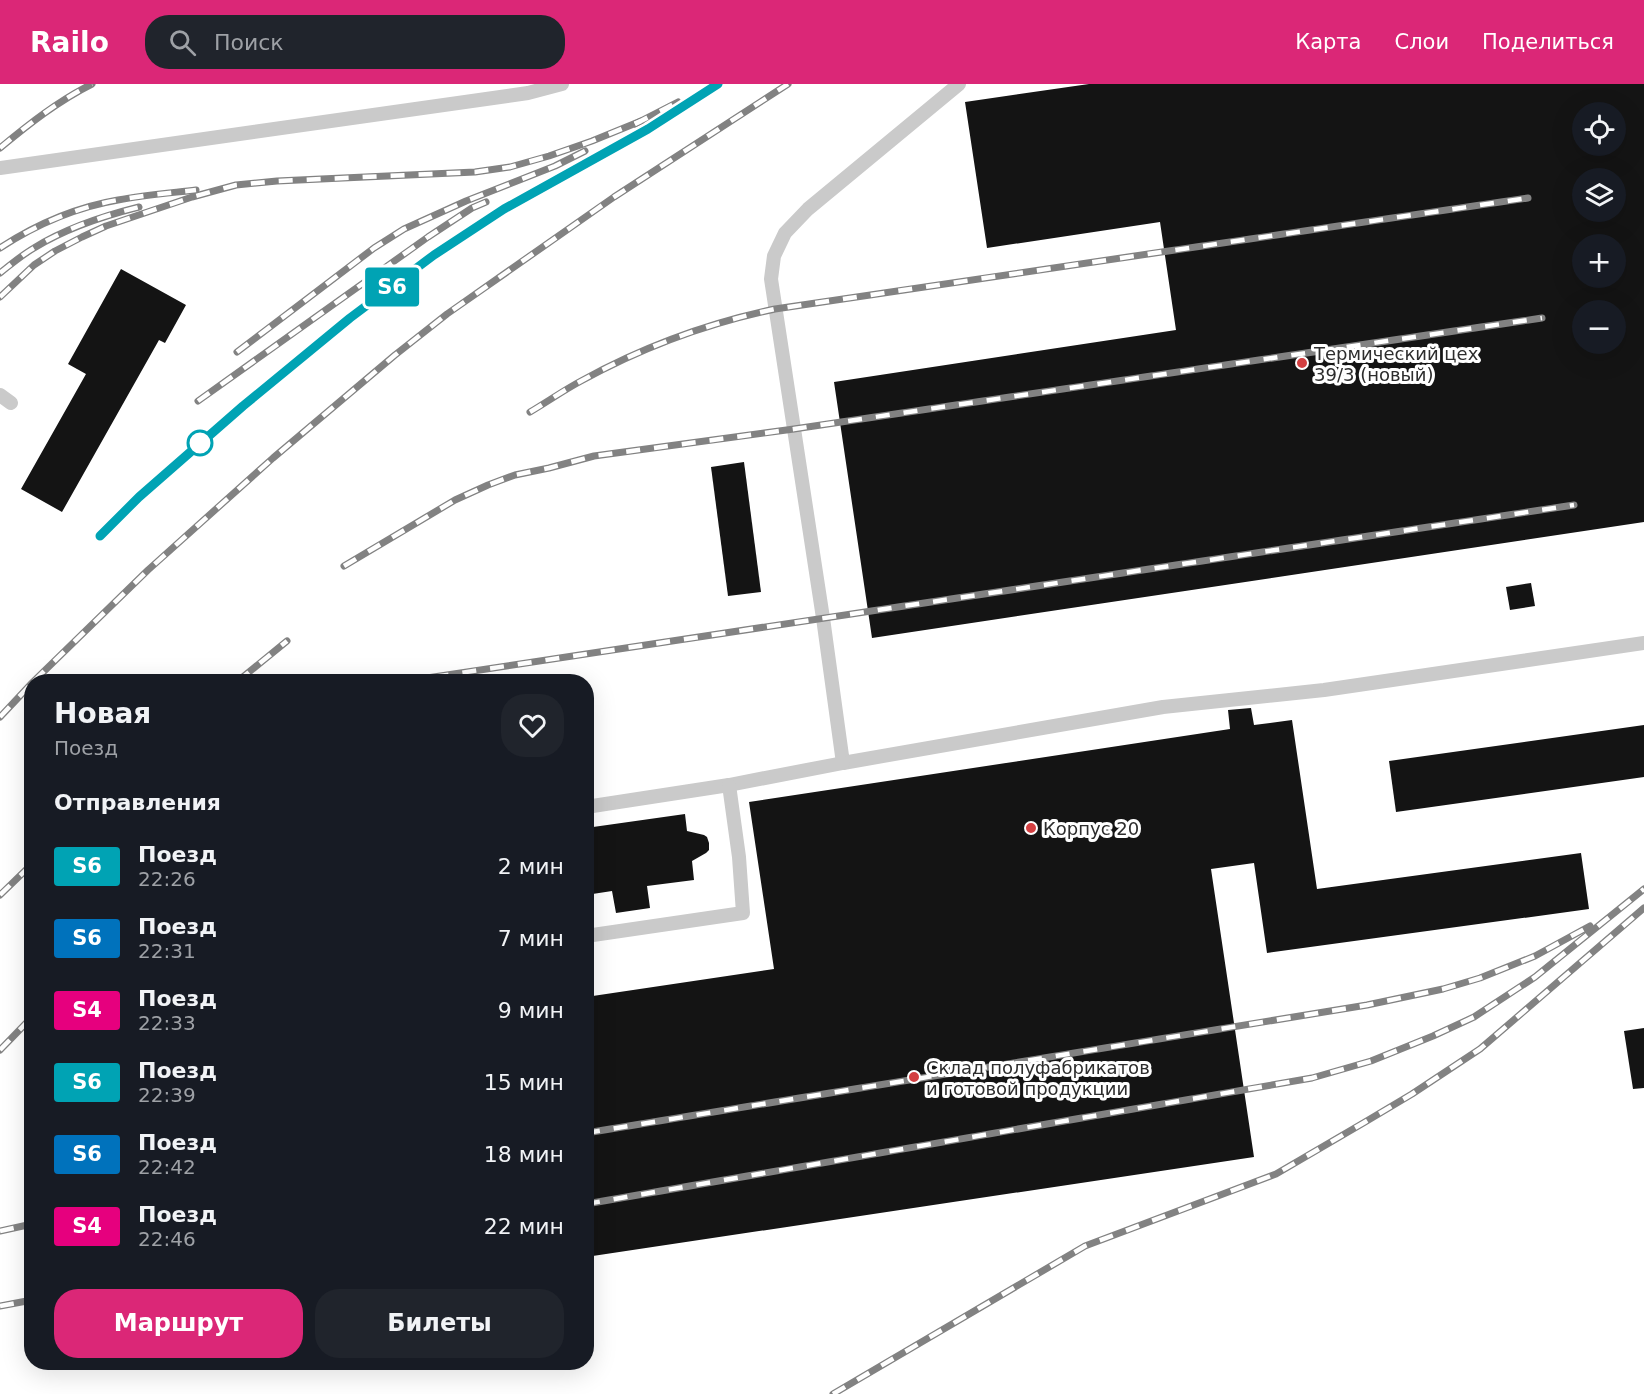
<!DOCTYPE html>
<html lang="ru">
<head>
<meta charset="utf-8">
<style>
	body { margin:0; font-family:"DejaVu Sans",sans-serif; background:#20242c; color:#f1f3f6; height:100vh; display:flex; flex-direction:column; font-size:22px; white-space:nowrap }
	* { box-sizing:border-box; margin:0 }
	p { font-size:20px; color:#9ea1a6 }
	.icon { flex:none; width:33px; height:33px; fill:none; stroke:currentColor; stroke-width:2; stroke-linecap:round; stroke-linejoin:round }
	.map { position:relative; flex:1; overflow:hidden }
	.details { position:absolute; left:24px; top:590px; width:570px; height:696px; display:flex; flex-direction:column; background:#171b24; border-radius:24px; box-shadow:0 6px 24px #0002 }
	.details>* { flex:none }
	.badge { padding:0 12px; border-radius:4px; font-size:21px; line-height:39px }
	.buttons { position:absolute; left:1572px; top:18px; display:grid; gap:12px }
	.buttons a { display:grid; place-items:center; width:54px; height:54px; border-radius:50%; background:#171b24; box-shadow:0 6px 24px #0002; font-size:30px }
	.map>.badge { position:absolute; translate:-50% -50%; box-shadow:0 0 0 3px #fff }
	h2 { padding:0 30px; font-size:22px; line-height:54px }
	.round { display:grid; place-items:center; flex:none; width:63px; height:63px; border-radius:24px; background:#20242c }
	.summary { display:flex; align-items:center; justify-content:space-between; height:102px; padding:0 30px }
	h1 { font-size:28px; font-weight:800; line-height:45px }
	.primary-button { display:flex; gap:12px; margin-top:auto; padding:12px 30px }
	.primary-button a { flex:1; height:69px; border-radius:24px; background:#db2777; color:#fff; font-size:24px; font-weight:800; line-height:69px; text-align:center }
	.primary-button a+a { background:#20242c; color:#f1f3f6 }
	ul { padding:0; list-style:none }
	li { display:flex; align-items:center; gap:18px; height:72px; padding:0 30px }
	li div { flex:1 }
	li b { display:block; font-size:22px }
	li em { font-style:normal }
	li .badge { min-width:66px; font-weight:700; text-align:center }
	header { display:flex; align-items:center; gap:36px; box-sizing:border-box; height:84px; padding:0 30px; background:#db2777; color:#fff }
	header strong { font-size:28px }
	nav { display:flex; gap:33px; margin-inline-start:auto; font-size:21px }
	.search { width:420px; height:54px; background:#20242c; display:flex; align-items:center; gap:15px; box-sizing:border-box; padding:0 21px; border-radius:24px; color:#9ea1a6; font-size:22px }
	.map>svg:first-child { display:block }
	.building { fill:#141414; fill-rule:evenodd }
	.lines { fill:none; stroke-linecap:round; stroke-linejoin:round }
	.lane { stroke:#cacaca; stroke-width:14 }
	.rail-casing { stroke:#828282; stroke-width:7 }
	.rail { stroke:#fff; stroke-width:4.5; stroke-dasharray:14; stroke-linecap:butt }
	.line-casing { stroke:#fff; stroke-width:14 }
	.line { stroke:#00a3b4; stroke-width:9 }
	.poi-dot { fill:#d33f41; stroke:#fff; stroke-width:2 }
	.stop-dot { fill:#fff; stroke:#00a3b4; stroke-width:3 }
	.labels { text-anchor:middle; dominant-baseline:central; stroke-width:6; stroke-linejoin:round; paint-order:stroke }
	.poi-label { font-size:18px; fill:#2d2d2d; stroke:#fff; text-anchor:start }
</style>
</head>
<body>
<header>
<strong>Railo</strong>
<div class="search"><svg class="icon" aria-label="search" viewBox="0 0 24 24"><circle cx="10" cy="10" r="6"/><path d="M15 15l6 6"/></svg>Поиск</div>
<nav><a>Карта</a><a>Слои</a><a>Поделиться</a></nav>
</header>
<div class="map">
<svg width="1644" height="1310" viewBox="0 0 1644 1310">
	<rect width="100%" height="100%" fill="#fff"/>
	<!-- building -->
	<g class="building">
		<path d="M1089,0H1644V438L872,554L834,298L1176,246L1160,138L987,164L965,18ZM1582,28H1616V62H1582ZM1582,94H1616V128H1582ZM1582,160H1616V194H1582ZM1582,226H1616V260H1582Z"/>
		<polygon points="121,185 186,221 165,259 159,256 62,428 21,405 86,290 68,280"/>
		<polygon points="744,378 761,508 728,512 711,383"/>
		<polygon points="1531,499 1535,522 1510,526 1506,503"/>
		<polygon points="1251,624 1254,641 1292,636 1317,805 1581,769 1589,825 1267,869 1254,779 1211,785 1254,1073 586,1173 586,913 774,885 749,718 1230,645 1228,626"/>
		<polygon points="1644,641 1644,693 1396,728 1389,677"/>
		<polygon points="685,730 687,747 704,751 707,753 709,759 709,766 706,769 692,777 694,796 647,802 650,824 616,829 612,807 586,811 586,744"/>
		<polygon points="1644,944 1644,1004 1633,1005 1624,947"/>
	</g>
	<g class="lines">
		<!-- lane -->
		<g class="lane">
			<polyline points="959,0 808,125 785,149 774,172 771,195 823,534 843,679 1163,623 1324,606 1644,559"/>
			<polyline points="0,84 528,9 562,0"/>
			<polyline points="0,311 11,319"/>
			<polyline points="586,723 729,701 843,679"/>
			<polyline points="586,852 743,829 739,773 729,701"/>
		</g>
		<!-- rail casing -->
		<g class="rail-casing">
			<g id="rail">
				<polyline points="635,40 678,18"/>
				<path d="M0,64C29,40 58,17 92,0"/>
				<path d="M0,164C35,141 77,123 118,116C144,111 170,109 196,106"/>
				<path d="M0,189C11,180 22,171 34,164C66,144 103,132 139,123"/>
				<polyline points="0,213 34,181 55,167 82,153 106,142 192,113 236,101 277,97 475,88 510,83 549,72 592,57 641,37"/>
				<polyline points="237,268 374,164 404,145 466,117 555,82 585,67"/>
				<polyline points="198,317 428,153 472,124 486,118"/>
				<path d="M530,328C547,318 564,306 581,297C641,264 708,239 775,225L1528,114"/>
				<polyline points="100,452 139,413 243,322 350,234 434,171 504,125 664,36 718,0"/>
				<polyline points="344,482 455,416 488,401 515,391 549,384 594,372 794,345 1542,234"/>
				<polyline points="34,597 148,486 273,374 395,271 447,230 614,113 788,0"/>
				<polyline points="238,597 287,557"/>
				<polyline points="407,597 1574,421"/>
				<polyline points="0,633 32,599"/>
				<polyline points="0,811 32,780"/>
				<polyline points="0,966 32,933"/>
				<polyline points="586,1049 1367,921 1443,905 1480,894 1535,872 1590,842"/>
				<polyline points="586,1120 1312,994 1371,977 1433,952 1474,933 1535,893 1644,805"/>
				<polyline points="0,1147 32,1140"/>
				<polyline points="0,1222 32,1216"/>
				<polyline points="833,1310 1085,1162 1276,1090 1365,1038 1412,1010 1480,965 1644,824"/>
			</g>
		</g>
		<!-- rail -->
		<use href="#rail" class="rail"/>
	</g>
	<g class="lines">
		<!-- line casing -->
		<g class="line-casing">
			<polyline id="line" points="100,452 139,413 243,322 350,234 434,171 504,125 648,45 718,0"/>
		</g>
		<!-- line -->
		<use href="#line" class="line"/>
	</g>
	<!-- markers -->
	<g class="poi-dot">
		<circle cx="1302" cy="279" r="6"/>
		<circle cx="1031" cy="744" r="6"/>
		<circle cx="914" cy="993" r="6"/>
	</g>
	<circle class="stop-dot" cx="200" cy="359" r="12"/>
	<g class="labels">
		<!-- poi labels -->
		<g class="poi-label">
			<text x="1314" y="269">Термический цех<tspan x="1314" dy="21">39/3 (новый)</tspan></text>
			<text x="1043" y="744">Корпус 20</text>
			<text x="926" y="983">Склад полуфабрикатов<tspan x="926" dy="21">и готовой продукции</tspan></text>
		</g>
	</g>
</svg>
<div class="buttons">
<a><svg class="icon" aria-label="locate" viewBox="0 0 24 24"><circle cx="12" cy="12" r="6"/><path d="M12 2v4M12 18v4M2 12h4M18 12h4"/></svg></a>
<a><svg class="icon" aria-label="layers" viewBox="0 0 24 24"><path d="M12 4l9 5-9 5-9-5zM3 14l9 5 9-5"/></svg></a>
<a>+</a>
<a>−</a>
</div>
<b class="badge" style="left:392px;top:203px;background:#00a3b4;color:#fff">S6</b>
<section class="details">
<div class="summary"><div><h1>Новая</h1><p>Поезд</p></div><a class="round"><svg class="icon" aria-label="heart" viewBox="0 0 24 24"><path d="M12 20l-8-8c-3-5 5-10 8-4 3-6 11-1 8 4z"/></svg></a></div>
<h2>Отправления</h2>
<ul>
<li><span class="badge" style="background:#00a3b4;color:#fff">S6</span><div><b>Поезд</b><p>22:26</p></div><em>2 мин</em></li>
<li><span class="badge" style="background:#0072bc;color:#fff">S6</span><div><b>Поезд</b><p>22:31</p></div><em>7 мин</em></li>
<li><span class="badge" style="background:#e6007e;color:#fff">S4</span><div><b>Поезд</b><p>22:33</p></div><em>9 мин</em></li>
<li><span class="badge" style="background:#00a3b4;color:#fff">S6</span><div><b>Поезд</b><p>22:39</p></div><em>15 мин</em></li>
<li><span class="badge" style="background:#0072bc;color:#fff">S6</span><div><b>Поезд</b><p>22:42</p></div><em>18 мин</em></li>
<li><span class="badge" style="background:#e6007e;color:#fff">S4</span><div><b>Поезд</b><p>22:46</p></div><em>22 мин</em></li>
</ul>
<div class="primary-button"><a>Маршрут</a><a>Билеты</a></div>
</section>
</div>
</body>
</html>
